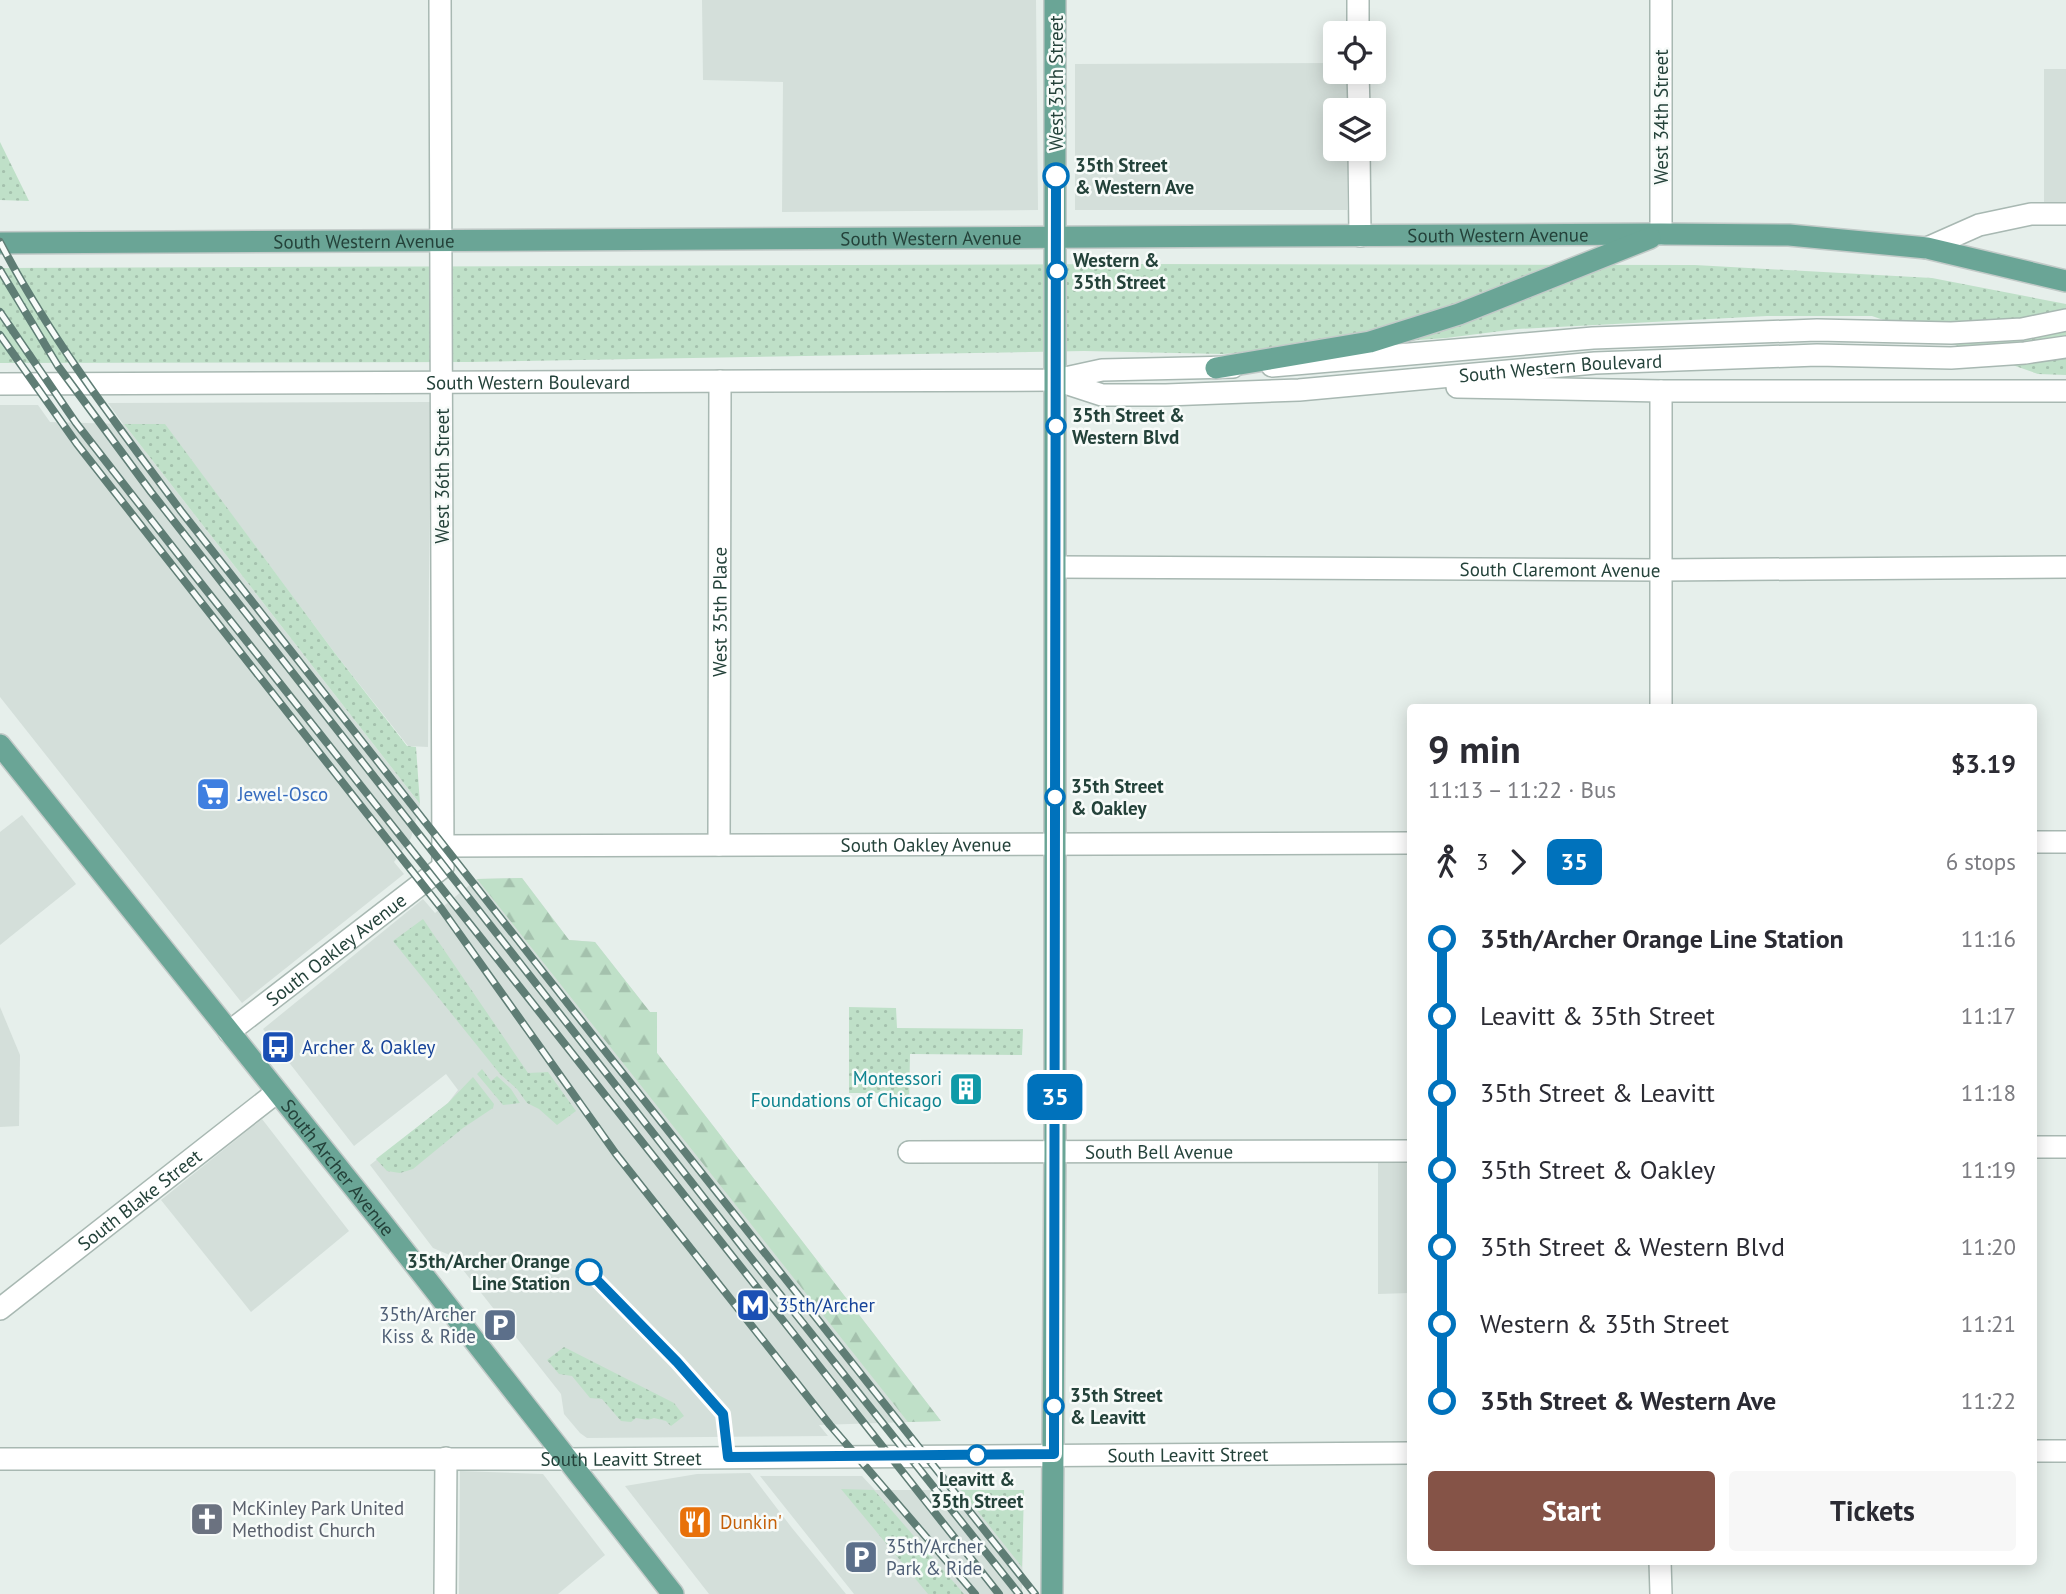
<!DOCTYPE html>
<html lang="en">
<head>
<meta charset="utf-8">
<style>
	body { margin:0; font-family:"PT Sans",sans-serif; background:#f7f7f7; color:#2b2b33; height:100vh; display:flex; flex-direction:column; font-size:26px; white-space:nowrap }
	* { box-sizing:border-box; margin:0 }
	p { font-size:23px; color:#7c7c81 }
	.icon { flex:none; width:38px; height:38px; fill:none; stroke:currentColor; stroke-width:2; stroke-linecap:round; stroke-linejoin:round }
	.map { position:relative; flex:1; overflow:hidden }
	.drawer { position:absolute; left:1407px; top:704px; width:630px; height:861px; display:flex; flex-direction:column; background:#fff; border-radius:7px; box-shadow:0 4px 18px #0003 }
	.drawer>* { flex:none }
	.badge { padding:0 14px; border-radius:10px; font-size:24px; line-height:46px }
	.controls { position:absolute; left:1323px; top:21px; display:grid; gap:14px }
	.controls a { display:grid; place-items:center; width:63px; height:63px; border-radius:7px; background:#fff; box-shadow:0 4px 18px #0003; font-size:35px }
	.map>.badge { position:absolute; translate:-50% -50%; box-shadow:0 0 0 4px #fff }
	.legs { display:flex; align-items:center; gap:10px; height:77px; padding:0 21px; font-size:23px }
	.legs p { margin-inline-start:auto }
	.summary { display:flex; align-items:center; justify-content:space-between; height:119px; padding:0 21px }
	h1 { font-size:38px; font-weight:700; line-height:52px }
	.button { display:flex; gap:14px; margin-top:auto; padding:14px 21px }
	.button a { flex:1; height:80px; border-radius:7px; background:#855347; color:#fff; font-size:28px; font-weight:700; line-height:80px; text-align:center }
	.button a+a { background:#f7f7f7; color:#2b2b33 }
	ul { padding:0 21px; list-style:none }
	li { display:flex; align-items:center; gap:24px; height:77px; font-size:26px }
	li i { display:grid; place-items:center; width:10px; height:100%; margin:0 9px; background:currentColor }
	li i::after { content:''; width:18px; height:18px; margin:-9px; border:5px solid; border-radius:50%; background:#fff }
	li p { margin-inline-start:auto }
	li:first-child i { background:linear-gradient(#0000 50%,currentColor 0) }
	li:last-child i { background:linear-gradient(currentColor 50%,#0000 0) }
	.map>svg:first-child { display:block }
	.built { fill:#d4dfda }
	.grass { fill:url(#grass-dots) }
	.forest { fill:url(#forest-firs) }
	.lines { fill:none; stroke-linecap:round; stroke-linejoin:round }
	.minor-casing { stroke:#a8b8b2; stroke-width:24 }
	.major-casing { stroke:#c2cac8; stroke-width:24 }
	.minor { stroke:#fff; stroke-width:21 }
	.major { stroke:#6aa596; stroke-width:21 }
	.rail-casing { stroke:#5f7d75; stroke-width:8 }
	.rail { stroke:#f7fbf9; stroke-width:5; stroke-dasharray:16; stroke-linecap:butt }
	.line-1-casing { stroke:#fff; stroke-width:16 }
	.line-1 { stroke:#0072bc; stroke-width:10 }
	.stop-1-dot { fill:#fff; stroke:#0072bc; stroke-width:3.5 }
	.labels { text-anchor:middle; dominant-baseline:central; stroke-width:5; stroke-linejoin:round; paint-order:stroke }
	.street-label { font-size:19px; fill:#24423a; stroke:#f7fbf9 }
	.stop-label { font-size:19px; font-weight:bold; fill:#24423a; stroke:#f7fbf9; text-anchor:start }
	.shop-label { font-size:19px; fill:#366cbe; stroke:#f7fbf9; text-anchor:start }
	.transit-label { font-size:19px; fill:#164399; stroke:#f7fbf9; text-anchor:start }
	.culture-label { font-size:19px; fill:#0d838f; stroke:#f7fbf9; text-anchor:end }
	.service-label { font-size:19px; fill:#4e5e75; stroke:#f7fbf9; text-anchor:end }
	.worship-label { font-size:19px; fill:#5b616d; stroke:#f7fbf9; text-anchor:start }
	.food-label { font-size:19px; fill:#c56008; stroke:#f7fbf9; text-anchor:start }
</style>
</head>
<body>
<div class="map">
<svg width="2066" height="1594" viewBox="0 0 2066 1594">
	<defs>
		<pattern id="grass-dots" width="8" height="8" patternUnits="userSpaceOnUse" patternTransform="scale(1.75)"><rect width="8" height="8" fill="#bfe0c8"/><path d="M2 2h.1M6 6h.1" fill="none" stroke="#a4c1ad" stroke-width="1.8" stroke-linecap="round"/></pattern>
		<pattern id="forest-firs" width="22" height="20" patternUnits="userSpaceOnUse" patternTransform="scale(1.75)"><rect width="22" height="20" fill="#bfe0c8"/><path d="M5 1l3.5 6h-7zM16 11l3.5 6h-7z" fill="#a4c1ad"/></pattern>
	</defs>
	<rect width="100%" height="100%" fill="#e6efeb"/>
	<!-- built -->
	<g class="built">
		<polygon points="702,0 1036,0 1038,210 782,212 783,82 703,80"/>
		<polygon points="1335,63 1335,72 1347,72 1347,110 1335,110 1335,149 1347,149 1347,210 1075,210 1075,64"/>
		<rect x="2044" y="69" width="22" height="136"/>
		<polygon points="430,402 428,747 408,746 334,652 165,425 124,424 420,804 411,838 394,862 404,874 242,1003 0,697 0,405 38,405 50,422 123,424 108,403"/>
		<polygon points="22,815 76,884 0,945 0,832"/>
		<polygon points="522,878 569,940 595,942 650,1012 657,1012 657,1053 941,1421 819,1425 828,1436 587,1438 580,1433 564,1414 561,1394 452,1256 433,1248 370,1165 448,1103 458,1090 446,1074 354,1146 263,1029 423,899 435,913 477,879"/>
		<polygon points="0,1007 20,1055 19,1126 0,1127"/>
		<polygon points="262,1119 349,1231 251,1312 161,1200"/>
		<polygon points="1378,1162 1410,1162 1410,1293 1378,1294"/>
		<polygon points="460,1471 543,1474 605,1555 558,1594 459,1594"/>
		<polygon points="750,1473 792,1528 846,1594 709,1594 625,1486 697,1474"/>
		<polygon points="760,1476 862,1476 875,1490 1000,1490 1023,1530 1022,1594 854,1594"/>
	</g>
	<!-- grass -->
	<g class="grass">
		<polygon points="0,142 29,201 0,200"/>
		<polygon points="1129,264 1695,265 1932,278 2066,304 2066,375 2038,374 1872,316 1767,316 1517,329 1446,338 1223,354 1084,351 469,362 0,363 0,268"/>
		<polygon points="124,424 165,424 334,652 407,746 416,747 420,804"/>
		<polygon points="423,919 528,1073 548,1072 576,1111 557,1125 539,1109 527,1103 517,1089 500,1074 393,941"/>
		<polygon points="849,1007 896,1008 897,1028 1023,1029 1022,1055 910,1054 909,1108 895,1108 894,1093 849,1093"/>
		<polygon points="482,1069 491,1081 497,1076 511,1089 520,1103 503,1105 477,1074"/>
		<polygon points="473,1077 494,1104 493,1108 463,1128 413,1169 400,1173 387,1171 376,1159 448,1103"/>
		<polygon points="564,1347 674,1403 684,1416 671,1426 666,1421 654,1418 648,1420 636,1418 631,1422 621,1421 602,1399 590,1398 572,1376 559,1374 547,1360"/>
		<polygon points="841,1489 874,1490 964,1594 928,1594"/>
		<polygon points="961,1490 1024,1490 1022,1567"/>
	</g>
	<!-- forest -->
	<polygon class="forest" points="522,878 569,940 595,942 650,1012 657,1012 657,1053 941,1421 908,1422 477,879"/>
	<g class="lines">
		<!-- minor casing -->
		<g class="minor-casing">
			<g id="minor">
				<polyline points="1358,0 1358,33"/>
				<polyline points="1661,0 1661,234"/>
				<polyline points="1358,72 1359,110"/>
				<polyline points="1359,149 1360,236"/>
				<polyline points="1927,248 1979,225 2031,214 2066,214"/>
				<polyline points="1272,366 1593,338 1817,330 1951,333 2022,329 2066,320"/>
				<path id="s1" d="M1056,380L1102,395H1166L1299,390L1595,363L1817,355L1951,358L2025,353L2066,347"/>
				<path id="s2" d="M0,384L1056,380L1102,370L1233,367"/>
				<polyline points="1457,387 1661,391 2066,391"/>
				<path id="s3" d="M1056,567L1661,570L2066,567"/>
				<polyline points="1661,707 1661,391"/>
				<polyline points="2034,842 2066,842"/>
				<path id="s4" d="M719,845L720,381"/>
				<path id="s5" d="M443,846L1410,843"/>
				<path id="s6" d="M229,1032L443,867L440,0"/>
				<polyline points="2034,1147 2066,1147"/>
				<path id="s7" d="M909,1152L1410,1151"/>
				<path id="s8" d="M0,1309L277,1092"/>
				<polyline points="2034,1451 2066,1451"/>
				<path id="s9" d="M0,1459H566L1410,1453"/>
				<polyline points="1660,1561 1661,1594"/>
				<polyline points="445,1594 446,1458"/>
			</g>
		</g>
		<!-- major casing -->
		<g class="major-casing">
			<g id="major">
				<path id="s10" d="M0,243L1661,234L1789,235L1927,248L2066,281"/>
				<polyline points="1216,368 1370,342 1459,314 1650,238"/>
				<path id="s11" d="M0,745L380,1220L673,1594"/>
				<polyline points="1052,1594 1055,1153 1055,0"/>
			</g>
		</g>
		<!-- minor -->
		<use href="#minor" class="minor"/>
		<!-- major -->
		<use href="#major" class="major"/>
		<!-- rail casing -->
		<g class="rail-casing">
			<g id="rail">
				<path d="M0,242C50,338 117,425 181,511L598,1042L1035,1594"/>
				<polyline points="0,270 58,366 151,492 743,1248 1019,1594"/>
				<polyline points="0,312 76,423 192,572 999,1594"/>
				<polyline points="0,335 77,444 441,908 616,1154 830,1425 975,1594"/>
			</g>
		</g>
		<!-- rail -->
		<use href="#rail" class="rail"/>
	</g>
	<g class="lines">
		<!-- line-1 casing -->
		<g class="line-1-casing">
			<polyline id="line-1" points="589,1272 677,1362 723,1414 728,1457 1054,1454 1056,176"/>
		</g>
		<!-- line-1 -->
		<use href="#line-1" class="line-1"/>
	</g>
	<!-- icons -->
	<defs>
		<g id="supermarket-square" transform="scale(1.75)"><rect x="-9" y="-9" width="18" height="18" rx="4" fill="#3f7fe0" stroke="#f7fbf9"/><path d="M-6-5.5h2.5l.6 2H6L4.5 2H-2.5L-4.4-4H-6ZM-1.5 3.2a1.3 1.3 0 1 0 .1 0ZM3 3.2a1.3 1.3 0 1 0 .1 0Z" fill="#fff"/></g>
		<g id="bus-square" transform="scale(1.75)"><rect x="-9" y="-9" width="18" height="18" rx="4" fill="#1a4fb4" stroke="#f7fbf9"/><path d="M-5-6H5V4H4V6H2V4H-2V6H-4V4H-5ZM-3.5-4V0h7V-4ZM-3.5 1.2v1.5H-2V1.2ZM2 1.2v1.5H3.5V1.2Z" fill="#fff"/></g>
		<g id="building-square" transform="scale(1.75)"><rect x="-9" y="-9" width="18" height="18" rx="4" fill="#0f9aa8" stroke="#f7fbf9"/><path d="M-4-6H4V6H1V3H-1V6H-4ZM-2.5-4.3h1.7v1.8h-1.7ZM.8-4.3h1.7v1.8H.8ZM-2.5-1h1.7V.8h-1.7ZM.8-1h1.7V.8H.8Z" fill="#fff"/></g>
		<g id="metro-square" transform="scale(1.75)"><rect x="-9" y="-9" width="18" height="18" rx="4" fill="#1a4fb4" stroke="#f7fbf9"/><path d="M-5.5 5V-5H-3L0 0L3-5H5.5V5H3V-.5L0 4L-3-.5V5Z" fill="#fff"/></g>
		<g id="parking-square" transform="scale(1.75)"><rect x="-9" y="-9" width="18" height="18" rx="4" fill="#5c6f8a" stroke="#f7fbf9"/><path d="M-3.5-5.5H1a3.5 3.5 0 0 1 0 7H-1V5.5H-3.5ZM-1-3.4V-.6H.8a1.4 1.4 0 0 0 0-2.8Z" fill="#fff"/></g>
		<g id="church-square" transform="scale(1.75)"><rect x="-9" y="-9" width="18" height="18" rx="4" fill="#6b7280" stroke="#f7fbf9"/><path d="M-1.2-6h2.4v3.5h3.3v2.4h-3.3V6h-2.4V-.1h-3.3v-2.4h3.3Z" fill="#fff"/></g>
		<g id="restaurant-square" transform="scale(1.75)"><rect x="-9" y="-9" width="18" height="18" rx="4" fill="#e8710a" stroke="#f7fbf9"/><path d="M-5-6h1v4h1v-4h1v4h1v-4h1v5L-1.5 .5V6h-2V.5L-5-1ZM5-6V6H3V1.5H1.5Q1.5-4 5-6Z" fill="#fff"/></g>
	</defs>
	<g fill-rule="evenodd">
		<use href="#supermarket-square" x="213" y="794"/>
		<use href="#bus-square" x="278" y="1047"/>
		<use href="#building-square" x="966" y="1089"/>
		<use href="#metro-square" x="753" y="1305"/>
		<use href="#parking-square" x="500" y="1325"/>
		<use href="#church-square" x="207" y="1519"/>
		<use href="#restaurant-square" x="695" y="1522"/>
		<use href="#parking-square" x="861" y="1557"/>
	</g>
	<!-- markers -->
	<g class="stop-1-dot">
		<circle cx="1056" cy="176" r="12"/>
		<circle cx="1057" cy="271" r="9"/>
		<circle cx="1056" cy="426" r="9"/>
		<circle cx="1055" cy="797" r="9"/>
		<circle cx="589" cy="1272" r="12"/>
		<circle cx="1054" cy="1406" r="9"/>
		<circle cx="977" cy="1455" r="9"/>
	</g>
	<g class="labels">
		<!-- street labels -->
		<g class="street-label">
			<text transform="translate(1056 83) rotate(-90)">West 35th Street</text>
			<text transform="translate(1661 117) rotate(-90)">West 34th Street</text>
			<text stroke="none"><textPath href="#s10" startOffset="1498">South Western Avenue</textPath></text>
			<text stroke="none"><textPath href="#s10" startOffset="931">South Western Avenue</textPath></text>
			<text stroke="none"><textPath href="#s10" startOffset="364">South Western Avenue</textPath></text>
			<text stroke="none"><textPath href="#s1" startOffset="508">South Western Boulevard</textPath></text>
			<text stroke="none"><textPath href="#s2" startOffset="528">South Western Boulevard</textPath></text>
			<text transform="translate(442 476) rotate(-90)">West 36th Street</text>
			<text stroke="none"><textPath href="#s3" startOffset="504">South Claremont Avenue</textPath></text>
			<text stroke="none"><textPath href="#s4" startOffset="233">West 35th Place</textPath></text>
			<text stroke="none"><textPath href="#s5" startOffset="483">South Oakley Avenue</textPath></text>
			<text stroke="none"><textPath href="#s6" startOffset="135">South Oakley Avenue</textPath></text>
			<text stroke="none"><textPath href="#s7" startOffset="250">South Bell Avenue</textPath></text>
			<text stroke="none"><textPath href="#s11" startOffset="541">South Archer Avenue</textPath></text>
			<text stroke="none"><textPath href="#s8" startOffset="177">South Blake Street</textPath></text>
			<text stroke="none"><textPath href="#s9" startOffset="1188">South Leavitt Street</textPath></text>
			<text stroke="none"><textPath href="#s9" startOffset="621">South Leavitt Street</textPath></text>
		</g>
		<!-- stop labels -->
		<g class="stop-label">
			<text x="1075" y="165">35th Street<tspan x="1075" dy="22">&amp; Western Ave</tspan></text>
			<text x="1073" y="260">Western &amp;<tspan x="1073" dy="22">35th Street</tspan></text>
			<text x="1072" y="415">35th Street &amp;<tspan x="1072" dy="22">Western Blvd</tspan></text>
			<text x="1071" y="786">35th Street<tspan x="1071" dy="22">&amp; Oakley</tspan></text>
			<text x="570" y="1261" text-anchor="end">35th/Archer Orange<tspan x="570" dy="22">Line Station</tspan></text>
			<text x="1070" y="1395">35th Street<tspan x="1070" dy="22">&amp; Leavitt</tspan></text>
			<text x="977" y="1479" text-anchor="middle">Leavitt &amp;<tspan x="977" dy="22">35th Street</tspan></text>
		</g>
		<!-- shop labels -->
		<g class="shop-label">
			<text x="238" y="794">Jewel-Osco</text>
		</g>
		<!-- transit labels -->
		<g class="transit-label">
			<text x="302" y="1047">Archer &amp; Oakley</text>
			<text x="778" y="1305">35th/Archer</text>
		</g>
		<!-- culture labels -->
		<g class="culture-label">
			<text x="942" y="1078">Montessori<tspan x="942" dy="22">Foundations of Chicago</tspan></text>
		</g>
		<!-- service labels -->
		<g class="service-label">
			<text x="476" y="1314">35th/Archer<tspan x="476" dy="22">Kiss &amp; Ride</tspan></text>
			<text x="886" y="1546" text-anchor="start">35th/Archer<tspan x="886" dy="22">Park &amp; Ride</tspan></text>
		</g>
		<!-- worship labels -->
		<g class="worship-label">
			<text x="232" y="1508">McKinley Park United<tspan x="232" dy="22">Methodist Church</tspan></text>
		</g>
		<!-- food labels -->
		<g class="food-label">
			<text x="720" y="1522">Dunkin'</text>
		</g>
	</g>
</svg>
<div class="controls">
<a><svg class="icon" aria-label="locate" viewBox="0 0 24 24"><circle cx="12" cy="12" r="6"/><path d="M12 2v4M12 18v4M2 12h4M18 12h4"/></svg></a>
<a><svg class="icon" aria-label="layers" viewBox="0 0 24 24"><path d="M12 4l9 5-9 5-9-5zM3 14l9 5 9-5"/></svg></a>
</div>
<b class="badge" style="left:1055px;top:1097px;background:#0072bc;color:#fff">35</b>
<section class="drawer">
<div class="summary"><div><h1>9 min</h1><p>11:13 – 11:22 · Bus</p></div><b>$3.19</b></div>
<div class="legs"><svg class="icon" aria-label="walk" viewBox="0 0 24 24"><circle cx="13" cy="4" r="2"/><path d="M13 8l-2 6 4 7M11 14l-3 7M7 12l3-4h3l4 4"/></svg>3<svg class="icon" aria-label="forward" viewBox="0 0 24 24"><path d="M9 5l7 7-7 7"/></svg><b class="badge" style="background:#0072bc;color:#fff">35</b><p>6 stops</p></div>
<ul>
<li><i style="color:#0072bc"></i><b>35th/Archer Orange Line Station</b><p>11:16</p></li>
<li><i style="color:#0072bc"></i><span>Leavitt &amp; 35th Street</span><p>11:17</p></li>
<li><i style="color:#0072bc"></i><span>35th Street &amp; Leavitt</span><p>11:18</p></li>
<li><i style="color:#0072bc"></i><span>35th Street &amp; Oakley</span><p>11:19</p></li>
<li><i style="color:#0072bc"></i><span>35th Street &amp; Western Blvd</span><p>11:20</p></li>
<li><i style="color:#0072bc"></i><span>Western &amp; 35th Street</span><p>11:21</p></li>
<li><i style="color:#0072bc"></i><b>35th Street &amp; Western Ave</b><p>11:22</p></li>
</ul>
<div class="button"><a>Start</a><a>Tickets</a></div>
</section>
</div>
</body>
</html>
